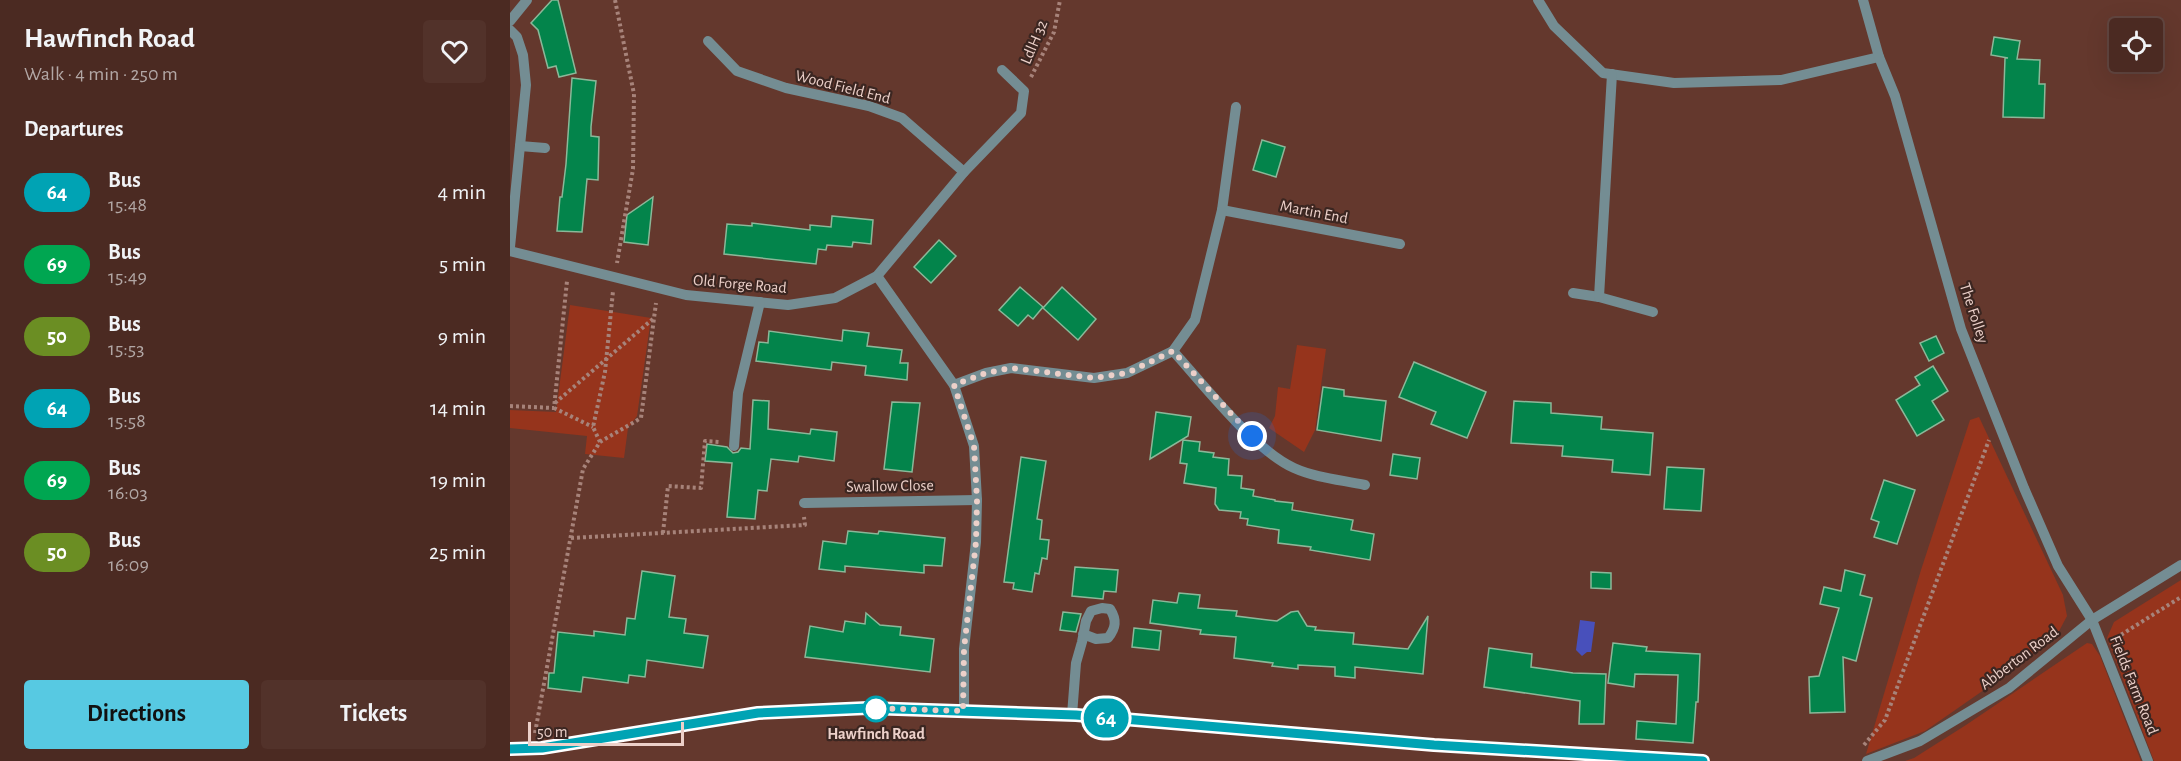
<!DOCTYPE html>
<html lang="en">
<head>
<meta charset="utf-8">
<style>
	body { margin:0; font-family:"Alegreya Sans",sans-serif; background:#52322a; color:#f1f3f6; height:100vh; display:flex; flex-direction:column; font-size:22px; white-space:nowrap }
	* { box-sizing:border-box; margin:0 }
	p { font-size:20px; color:#b2a7a5 }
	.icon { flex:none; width:33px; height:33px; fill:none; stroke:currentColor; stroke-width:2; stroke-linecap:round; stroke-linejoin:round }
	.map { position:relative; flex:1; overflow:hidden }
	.panel { display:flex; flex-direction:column; background:#4b2a22; width:510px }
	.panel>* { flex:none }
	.badge { padding:0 12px; border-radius:20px; font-size:21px; line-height:39px }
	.controls { position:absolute; left:1599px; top:18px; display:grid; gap:12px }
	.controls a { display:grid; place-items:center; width:54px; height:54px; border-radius:6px; background:#4b2a22; box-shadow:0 6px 24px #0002,0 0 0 2px #624640; font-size:30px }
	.scale { position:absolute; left:18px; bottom:15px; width:156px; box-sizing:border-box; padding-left:6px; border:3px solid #ecd0c9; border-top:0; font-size:16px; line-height:21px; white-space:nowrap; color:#ecd0c9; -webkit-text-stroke:4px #3b2621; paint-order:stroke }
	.you { position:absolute; width:30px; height:30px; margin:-15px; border:4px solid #fff; border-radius:50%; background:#1a73e8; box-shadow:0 0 0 9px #1a73e833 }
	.map>.badge { position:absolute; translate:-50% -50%; box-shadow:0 0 0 3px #fff }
	h2 { padding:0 24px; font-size:22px; line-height:54px }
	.round { display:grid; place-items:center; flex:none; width:63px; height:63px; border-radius:6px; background:#52322a }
	.head { display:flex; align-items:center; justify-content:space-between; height:102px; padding:0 24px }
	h1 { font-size:28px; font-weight:700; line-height:45px }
	.button { display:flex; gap:12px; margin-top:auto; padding:12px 24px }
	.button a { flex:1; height:69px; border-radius:6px; background:#57c9e2; color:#111; font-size:24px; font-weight:700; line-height:69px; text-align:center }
	.button a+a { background:#52322a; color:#f1f3f6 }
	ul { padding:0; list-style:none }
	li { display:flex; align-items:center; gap:18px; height:72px; padding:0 24px }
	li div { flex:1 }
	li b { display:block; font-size:22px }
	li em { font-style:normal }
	li .badge { min-width:66px; font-weight:700; text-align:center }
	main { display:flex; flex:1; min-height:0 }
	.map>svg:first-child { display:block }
	.green { fill:#96341c }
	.water { fill:#4850bb }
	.building { fill:#03844b; stroke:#8bb899; stroke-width:1.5 }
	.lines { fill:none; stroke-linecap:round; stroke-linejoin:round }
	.path { stroke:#a7837a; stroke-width:4; stroke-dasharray:3 3; stroke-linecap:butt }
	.minor { stroke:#748d93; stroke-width:10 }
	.line-casing { stroke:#fff; stroke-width:14 }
	.line { stroke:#00a3b4; stroke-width:9 }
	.walk { stroke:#ecd0c9; stroke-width:6; stroke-dasharray:0 10.8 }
	.stop-dot { fill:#fff; stroke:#00a3b4; stroke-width:3 }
	.labels { text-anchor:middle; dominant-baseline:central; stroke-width:4.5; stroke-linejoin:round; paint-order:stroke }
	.street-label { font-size:16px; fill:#ecd0c9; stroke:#3b2621 }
	.stop-label { font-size:16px; font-weight:bold; fill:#ecd0c9; stroke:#3b2621 }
</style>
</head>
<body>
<main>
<section class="panel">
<div class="head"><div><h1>Hawfinch Road</h1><p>Walk · 4 min · 250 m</p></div><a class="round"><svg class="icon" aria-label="heart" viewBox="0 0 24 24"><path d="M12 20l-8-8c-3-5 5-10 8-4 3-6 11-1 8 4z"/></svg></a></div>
<h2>Departures</h2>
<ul>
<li><span class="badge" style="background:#00a3b4;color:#fff">64</span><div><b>Bus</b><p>15:48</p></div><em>4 min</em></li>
<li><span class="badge" style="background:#00a651;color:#fff">69</span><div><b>Bus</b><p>15:49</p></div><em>5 min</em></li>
<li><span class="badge" style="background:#6b8e23;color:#fff">50</span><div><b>Bus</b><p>15:53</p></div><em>9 min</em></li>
<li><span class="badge" style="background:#00a3b4;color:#fff">64</span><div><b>Bus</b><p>15:58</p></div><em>14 min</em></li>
<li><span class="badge" style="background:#00a651;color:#fff">69</span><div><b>Bus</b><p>16:03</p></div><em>19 min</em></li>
<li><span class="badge" style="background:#6b8e23;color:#fff">50</span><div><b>Bus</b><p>16:09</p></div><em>25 min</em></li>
</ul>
<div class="button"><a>Directions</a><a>Tickets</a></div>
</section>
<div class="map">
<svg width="1671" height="761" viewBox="0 0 1671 761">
	<rect width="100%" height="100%" fill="#64382d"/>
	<!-- green -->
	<g class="green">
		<polygon points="60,305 141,318 127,416 118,428 114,458 75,454 77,436 0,428 0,410 46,412"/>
		<polygon points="787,345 816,349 805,430 794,452 759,428 765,416 768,387 780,389"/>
		<polygon points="1469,417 1553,595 1557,616 1548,633 1494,676 1415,731 1356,754 1411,570 1460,420"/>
		<polygon points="1671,580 1671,761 1644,761 1597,638 1604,622"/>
		<polygon points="1577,643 1582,644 1590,656 1631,761 1395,761 1404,758 1456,725"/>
	</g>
	<!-- water -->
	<polygon class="water" points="1070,620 1085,622 1081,652 1077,652 1072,656 1066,650"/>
	<!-- building -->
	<g class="building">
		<polygon points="42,0 48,0 66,73 49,77 46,66 38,68 28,30 21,23"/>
		<polygon points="1484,37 1510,41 1507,59 1530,60 1529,84 1535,84 1534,118 1493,117 1495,58 1498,58 1481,55"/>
		<polygon points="62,78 86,81 81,127 81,136 89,137 88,180 77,179 72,232 47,231 50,197 52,197 56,164"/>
		<polygon points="752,140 775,147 766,177 743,170"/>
		<polygon points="143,197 138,245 114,242 117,215"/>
		<polygon points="322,216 363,220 361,244 343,242 342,247 317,245 316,250 308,249 306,264 214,254 217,224 242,226 242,223 300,230 300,225 321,227"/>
		<polygon points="429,240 446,256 421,283 404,267"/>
		<polygon points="510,287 533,307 523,319 518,315 508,326 489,310"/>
		<polygon points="552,287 586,319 568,340 533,308"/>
		<polygon points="333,330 359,333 357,346 392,350 390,363 398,363 397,380 355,375 356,366 322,362 321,370 246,361 249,342 258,343 259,331 332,341"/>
		<polygon points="1426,336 1434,353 1419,361 1410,343"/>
		<polygon points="904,362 976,392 957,438 921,424 926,412 889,397"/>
		<polygon points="1423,366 1438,391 1422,401 1434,420 1407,436 1386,400 1410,385 1405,377"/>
		<polygon points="813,387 834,390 834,396 876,401 871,441 807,430"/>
		<polygon points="243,400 259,401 258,429 300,434 301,429 327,432 324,461 289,456 288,462 261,459 257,491 248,490 245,519 217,517 222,463 195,461 197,444 217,447 223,453 228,452 231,448 240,449"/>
		<polygon points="1004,401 1041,403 1041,413 1092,417 1091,429 1143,433 1140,475 1102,472 1103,460 1052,456 1053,446 1001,443"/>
		<polygon points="382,402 410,403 402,472 374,469"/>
		<polygon points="646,412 681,417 678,436 640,459"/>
		<polygon points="673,440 690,442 689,451 704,453 703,457 719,459 718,475 732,476 731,488 744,490 743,496 765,500 765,501 783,503 782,510 843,520 841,530 864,534 860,560 800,550 801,547 768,543 769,530 737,525 738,519 730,518 731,512 709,510 705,504 706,488 674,483 677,464 670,463"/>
		<polygon points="883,454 910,458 907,479 880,475"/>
		<polygon points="511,457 536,461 527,519 532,520 530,539 539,540 537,559 532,558 529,574 525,573 522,592 503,589 504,583 494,582"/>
		<polygon points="1157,467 1194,469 1191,511 1154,509"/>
		<polygon points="1374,480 1405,490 1387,544 1364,537 1369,522 1361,519"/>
		<polygon points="338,531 368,534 369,531 435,538 432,566 414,565 414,573 335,566 335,572 309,569 313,541 336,544"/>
		<polygon points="565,567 608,570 606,592 594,591 593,599 562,596"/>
		<polygon points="1335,570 1355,575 1350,595 1362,598 1346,661 1333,657 1335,712 1300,713 1299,677 1309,676 1329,608 1310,604 1314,587 1331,591"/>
		<polygon points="132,571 165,576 159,617 176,619 174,633 198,636 193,668 137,660 135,677 119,675 118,683 73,677 71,692 38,688 39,673 44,673 48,632 84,636 84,631 115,635 117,618 125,619"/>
		<polygon points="1081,572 1101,573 1101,589 1081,588"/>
		<polygon points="669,593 690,595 688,608 727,611 726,616 767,621 781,612 788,611 797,626 806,627 805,630 844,633 843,644 898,649 918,616 913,674 845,667 845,678 825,676 825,667 788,665 788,669 762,666 763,663 724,658 726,637 690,634 691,630 640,623 643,600 667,603"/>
		<polygon points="553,612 571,614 566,632 550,630"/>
		<polygon points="356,613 370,625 391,627 390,635 424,639 420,672 295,657 300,626 333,632 335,621 355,624"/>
		<polygon points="624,628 651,631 649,650 622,647"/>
		<polygon points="1103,643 1137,647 1136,651 1190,654 1188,702 1186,702 1183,743 1126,739 1127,721 1166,724 1168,675 1125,674 1124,687 1098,683"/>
		<polygon points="979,648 1022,654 1021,667 1063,673 1096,674 1094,724 1069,724 1070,701 974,687"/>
	</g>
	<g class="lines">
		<!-- path -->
		<g class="path">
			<polyline points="105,0 124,94 123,169 107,263"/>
			<polyline points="521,77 544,32 550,0"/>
			<polyline points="45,403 144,318"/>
			<polyline points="0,406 44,408 57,281"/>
			<polyline points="44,408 83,427"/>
			<polyline points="90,442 83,427 95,372 103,291"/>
			<polyline points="153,533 158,486 191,488 195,441 210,442"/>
			<polyline points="61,538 295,525 294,517"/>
			<polyline points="1606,638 1671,597"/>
			<polyline points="25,733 73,469 90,442 131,418 146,303"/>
			<polyline points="1354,745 1375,720 1479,440"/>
		</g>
		<!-- minor -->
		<g class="minor">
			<polyline points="1028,0 1044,26 1093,73 1164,83 1271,80 1369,57"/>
			<polyline points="1353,0 1369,57 1385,96 1451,329 1514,488 1548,566 1582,620 1638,761"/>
			<polyline points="0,21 17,0"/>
			<polyline points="0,30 7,37 13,55 16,85 0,247"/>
			<polyline points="198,41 227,71 276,88 359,106 392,118 454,172"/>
			<polyline points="10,146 35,148"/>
			<polyline points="712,210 890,244"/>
			<polyline points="0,251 176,295 278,305 325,298 367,276 454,172 511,113 514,91 492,70"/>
			<polyline points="367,276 444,385 464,446 467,500 466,542 454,649 454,710"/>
			<polyline points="1063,293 1089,297 1143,312"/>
			<polyline points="1089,297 1102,74"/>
			<path d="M663,351C693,384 744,450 784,468C806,478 832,480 855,485"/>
			<polyline points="444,385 476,373 501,368 584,378 617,373 663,351 685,320 712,210 726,107"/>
			<polyline points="224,446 228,393 250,302"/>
			<polyline points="294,503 467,500"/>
			<path d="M562,715L566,663L572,642L576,621L581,611L592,608L600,609C607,620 606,628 598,638L586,639L573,634"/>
			<polyline points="0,749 32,748 248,713 358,708 566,715 924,745 1193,761"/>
			<polyline points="1357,761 1410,741 1499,688 1582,620 1671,565"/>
		</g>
	</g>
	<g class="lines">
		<!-- line casing -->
		<g class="line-casing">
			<polyline id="line" points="0,749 32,748 248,713 358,708 566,715 924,745 1193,761"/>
		</g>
		<!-- line -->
		<use href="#line" class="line"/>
		<!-- walk -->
		<polyline class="walk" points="366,709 358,708 453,711 454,649 466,542 467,500 464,446 444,385 476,373 501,368 584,378 617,373 663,351 742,436"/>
	</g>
	<!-- markers -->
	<circle class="stop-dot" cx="366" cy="709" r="12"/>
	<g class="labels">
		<!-- street labels -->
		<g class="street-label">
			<text transform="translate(524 42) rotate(-67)">LdlH 32</text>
			<text transform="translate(333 87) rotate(14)">Wood Field End</text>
			<text transform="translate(804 212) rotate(11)">Martin End</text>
			<text transform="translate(230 284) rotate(5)">Old Forge Road</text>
			<text transform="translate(1464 313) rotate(72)">The Folley</text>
			<text transform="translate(380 486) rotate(-1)">Swallow Close</text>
			<text transform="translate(1509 658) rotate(-37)">Abberton Road</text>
			<text transform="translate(1624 685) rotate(68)">Fields Farm Road</text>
		</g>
		<!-- stop labels -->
		<g class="stop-label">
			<text x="366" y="734">Hawfinch Road</text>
		</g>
	</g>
</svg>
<div class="controls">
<a><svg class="icon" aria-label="locate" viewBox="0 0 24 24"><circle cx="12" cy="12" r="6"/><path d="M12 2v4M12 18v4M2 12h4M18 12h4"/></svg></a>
</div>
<div class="scale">50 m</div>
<div class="you" style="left:742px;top:436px"></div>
<b class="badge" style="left:596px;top:718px;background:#00a3b4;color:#fff">64</b>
</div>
</main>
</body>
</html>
